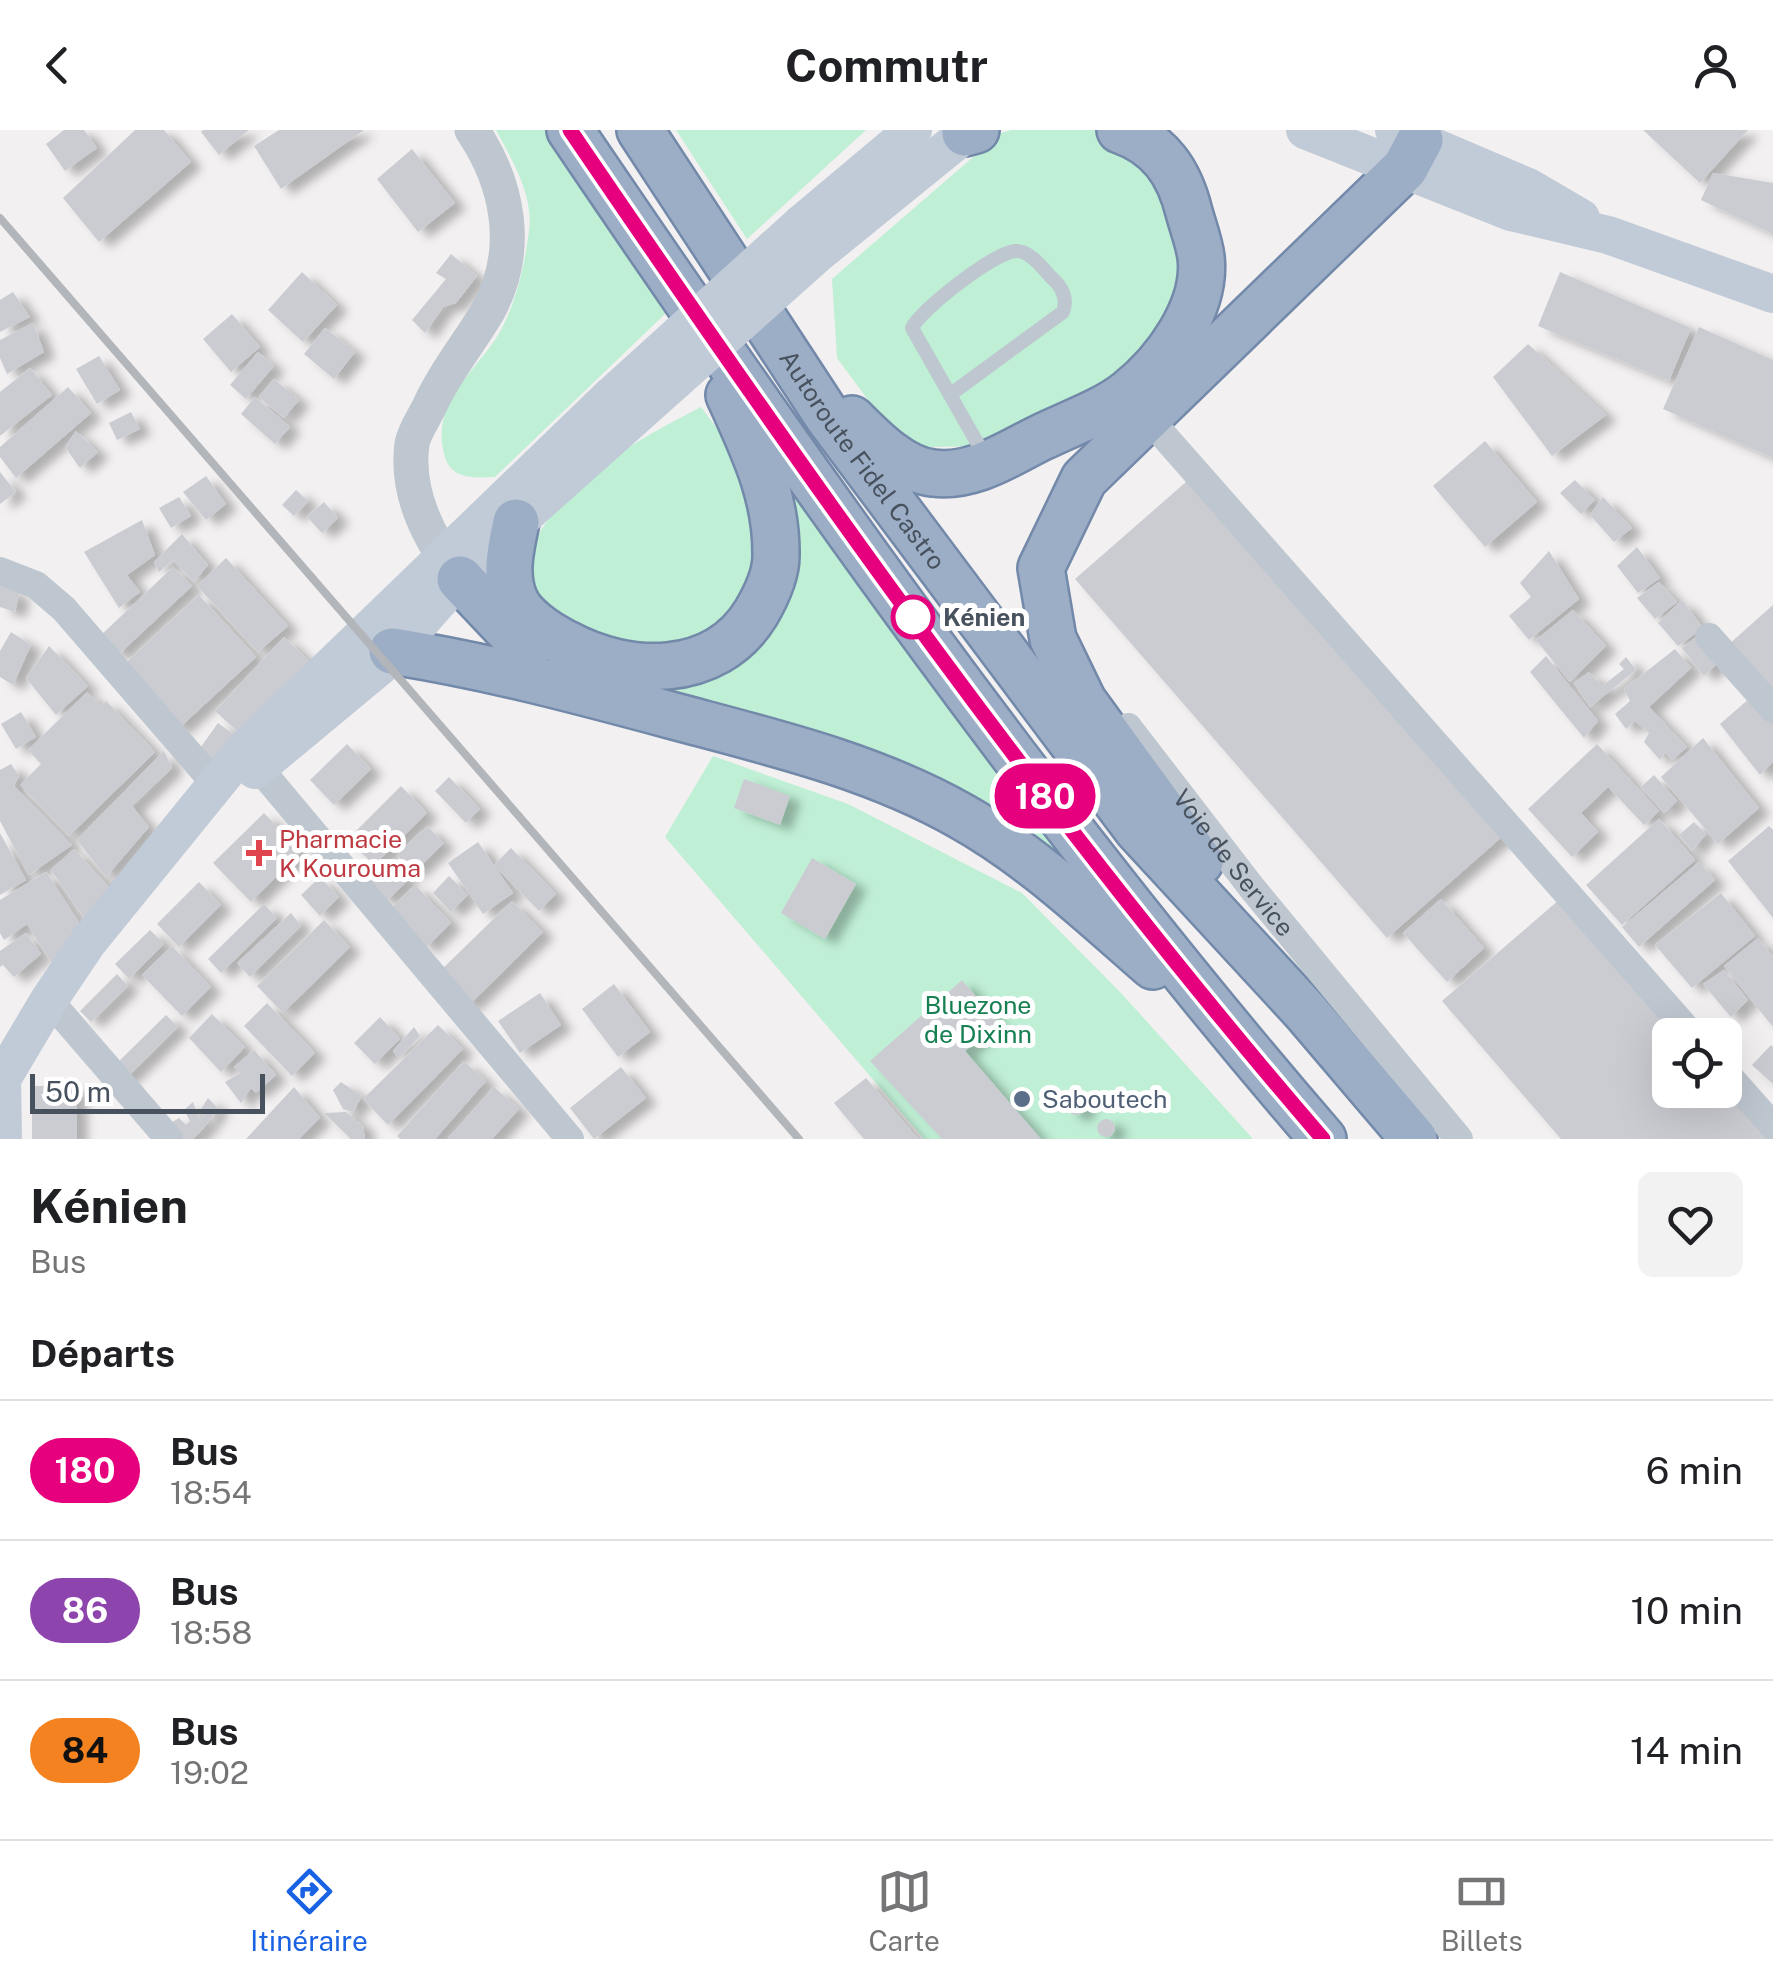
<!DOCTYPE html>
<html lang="fr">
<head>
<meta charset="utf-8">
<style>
	body { margin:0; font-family:"Public Sans",sans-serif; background:#f2f2f2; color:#202124; height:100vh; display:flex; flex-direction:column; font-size:38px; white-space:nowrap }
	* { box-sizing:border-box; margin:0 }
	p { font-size:32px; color:#757577 }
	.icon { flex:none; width:55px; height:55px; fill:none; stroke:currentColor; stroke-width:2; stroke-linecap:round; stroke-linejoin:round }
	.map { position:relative; height:1009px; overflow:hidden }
	.sheet { display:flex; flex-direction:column; background:#fff; flex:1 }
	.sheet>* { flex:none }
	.badge { padding:0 20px; border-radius:32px; font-size:35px; line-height:65px }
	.tools { position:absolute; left:1652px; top:888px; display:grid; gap:20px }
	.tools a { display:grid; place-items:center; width:90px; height:90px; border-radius:15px; background:#fff; box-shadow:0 10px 40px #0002; font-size:50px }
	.scale { position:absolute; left:30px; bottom:25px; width:235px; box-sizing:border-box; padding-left:10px; border:5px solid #48525e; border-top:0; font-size:28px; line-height:35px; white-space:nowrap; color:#48525e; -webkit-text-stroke:8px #fff; paint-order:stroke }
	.map>.badge { position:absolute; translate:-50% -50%; box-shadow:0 0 0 5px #fff }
	h2 { padding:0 30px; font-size:38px; line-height:90px }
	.round { display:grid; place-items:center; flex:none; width:105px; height:105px; border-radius:15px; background:#f2f2f2 }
	.summary { display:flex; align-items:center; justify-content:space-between; height:170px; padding:0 30px }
	h1 { font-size:48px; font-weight:700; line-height:75px }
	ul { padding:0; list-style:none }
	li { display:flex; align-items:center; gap:30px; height:140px; padding:0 30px; border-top:2px solid #e0e0e0 }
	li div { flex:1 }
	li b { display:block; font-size:38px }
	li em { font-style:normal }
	li .badge { min-width:110px; font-weight:700; text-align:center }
	header { display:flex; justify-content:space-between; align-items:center; height:130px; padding:0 30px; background:#fff; font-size:45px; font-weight:700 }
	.dock { display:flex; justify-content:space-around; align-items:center; height:140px; border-top:2px solid #e0e0e0; background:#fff; font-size:28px; color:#757577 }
	.dock a { display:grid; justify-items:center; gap:5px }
	.dock .current { color:#1962e3 }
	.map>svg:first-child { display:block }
	.green { fill:#bfefd5 }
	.building { fill:#caccd2; filter:url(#shadow) }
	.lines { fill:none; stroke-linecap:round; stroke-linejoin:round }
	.trunk-casing { stroke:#7389aa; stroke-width:50 }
	.service { stroke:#bec6cf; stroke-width:14 }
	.minor { stroke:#bec6cf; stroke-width:28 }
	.tertiary { stroke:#bec6cf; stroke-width:35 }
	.secondary { stroke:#c1cad7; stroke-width:38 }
	.trunk { stroke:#9caec6; stroke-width:45 }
	.rail { stroke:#b2b5ba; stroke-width:8 }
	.secondary-bridge { stroke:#c1cad7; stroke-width:38 }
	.line-casing { stroke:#fff; stroke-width:22 }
	.line { stroke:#e6007e; stroke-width:15 }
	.stop-dot { fill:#fff; stroke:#e6007e; stroke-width:5 }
	.health-dot { fill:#e0444e; stroke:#fff; stroke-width:4 }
	.service-dot { fill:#5c6f8a; stroke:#fff; stroke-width:4 }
	.labels { text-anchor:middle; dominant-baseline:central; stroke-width:10; stroke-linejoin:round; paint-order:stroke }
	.street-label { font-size:25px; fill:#48525e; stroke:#fff }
	.stop-label { font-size:25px; font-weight:bold; fill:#48525e; stroke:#fff; text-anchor:start }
	.health-label { font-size:25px; fill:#be3a42; stroke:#fff; text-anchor:start }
	.park-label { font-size:25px; fill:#178053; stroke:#fff }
	.service-label { font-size:25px; fill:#4e5e75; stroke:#fff; text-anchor:start }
</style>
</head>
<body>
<header><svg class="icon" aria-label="back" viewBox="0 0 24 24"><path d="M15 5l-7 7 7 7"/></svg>Commutr<svg class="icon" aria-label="person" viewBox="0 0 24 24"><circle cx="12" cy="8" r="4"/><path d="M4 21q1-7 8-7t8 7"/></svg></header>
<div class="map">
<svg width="1773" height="1009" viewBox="0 0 1773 1009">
	<defs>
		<filter id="shadow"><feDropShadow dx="11" dy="6" stdDeviation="5" flood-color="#0004"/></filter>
	</defs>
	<rect width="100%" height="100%" fill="#f2f0f0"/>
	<!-- green -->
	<g class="green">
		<path d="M496,0H546L666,183L495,347C468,348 448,349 443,319C433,268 481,238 502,198C517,169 525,133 529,101C534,66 512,30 496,0Z"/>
		<polygon points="676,0 866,0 747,109"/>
		<polygon points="1011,0 1096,0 1121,10 1175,72 1182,155 1167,193 1140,226 1098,259 988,316 926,317 888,297 837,228 832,149 1001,3"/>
		<path d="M701,277C714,295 731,314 739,334C844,582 517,532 527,428C528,419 535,410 540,402C577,341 640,309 701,277Z"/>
		<polygon points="762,293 1118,774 867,620 621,545 757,509"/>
		<polygon points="713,626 848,674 1022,763 1121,863 1253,1009 924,1009 665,707"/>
	</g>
	<!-- building -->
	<g class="building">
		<polygon points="64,0 84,0 97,18 65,41 46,14"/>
		<polygon points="135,0 164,0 191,32 99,112 63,68"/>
		<polygon points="203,0 249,0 219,25 201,2"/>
		<polygon points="279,0 364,0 281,59 254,16"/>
		<polygon points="1643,0 1748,0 1700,53"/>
		<polygon points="412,19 455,73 418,102 377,49"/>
		<polygon points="1713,43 1773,53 1773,104 1701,70"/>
		<polygon points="451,124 477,146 456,173 443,177 425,203 412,190 446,149 436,143"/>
		<polygon points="302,142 337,175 303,212 268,180"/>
		<polygon points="1560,142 1691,198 1669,251 1538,196"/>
		<polygon points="13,162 30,187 0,202 0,170"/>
		<polygon points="232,184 260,217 231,242 203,209"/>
		<polygon points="33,193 44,222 7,244 0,228 0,210"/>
		<polygon points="1699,197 1773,230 1773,328 1663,279"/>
		<polygon points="325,198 355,222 334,249 304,224"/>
		<polygon points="1528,214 1606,285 1552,326 1493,247"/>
		<polygon points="258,222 274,236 246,269 230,255"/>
		<polygon points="99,226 120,260 97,274 76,239"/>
		<polygon points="30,238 52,265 0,306 0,262"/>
		<polygon points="274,249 299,270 284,288 259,267"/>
		<polygon points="68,257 91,283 16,348 0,327 0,317"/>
		<polygon points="255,267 290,297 275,314 241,284"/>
		<polygon points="131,282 140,299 117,310 109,293"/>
		<polygon points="76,301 98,322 80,338 65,317"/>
		<polygon points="1485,311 1537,372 1485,417 1433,356"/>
		<polygon points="0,342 16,362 0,374"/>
		<polygon points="1194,345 1505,704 1387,808 1075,449"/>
		<polygon points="206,346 226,374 206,390 183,362"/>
		<polygon points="1575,350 1595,370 1581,384 1560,363"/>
		<polygon points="296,360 308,371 294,386 282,375"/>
		<polygon points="179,367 191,386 171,398 159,378"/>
		<polygon points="1603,367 1632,398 1614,412 1590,385"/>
		<polygon points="324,372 338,388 322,403 307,387"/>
		<polygon points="142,390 155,425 127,445 140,462 119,478 84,422"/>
		<polygon points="182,404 208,435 194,452 173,430 159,442 154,432"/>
		<polygon points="1637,417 1660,448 1638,463 1617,436"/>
		<polygon points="1549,421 1579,469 1529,510 1509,486 1531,467 1520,453"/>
		<polygon points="226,428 288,496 258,522 197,456"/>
		<polygon points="173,437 192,456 117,526 100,506"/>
		<polygon points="1659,452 1677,472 1655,489 1637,468"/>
		<polygon points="0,456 19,463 15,482 0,477"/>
		<polygon points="199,465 256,527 177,600 121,537"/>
		<polygon points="1682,470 1703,498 1678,516 1658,493"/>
		<polygon points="1773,475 1773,566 1728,515"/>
		<polygon points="1573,480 1606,516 1570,552 1536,510"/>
		<polygon points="11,502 31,515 13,555 0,547 0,521"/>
		<polygon points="1700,504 1721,530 1704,546 1682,518"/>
		<polygon points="284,507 315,537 246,609 215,581"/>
		<polygon points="49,516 88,556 56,585 26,548"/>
		<polygon points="1675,519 1691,538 1649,577 1687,617 1672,630 1665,622 1660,630 1644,612 1649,603 1635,591 1626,599 1615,584 1630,571 1624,559"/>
		<polygon points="1546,526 1598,591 1584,608 1530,542"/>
		<polygon points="1626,527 1636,540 1590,577 1574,553 1589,542 1602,556 1624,539 1619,534"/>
		<polygon points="87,562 101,576 106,571 155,622 69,706 20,655 41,634 28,620"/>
		<polygon points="1750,568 1773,596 1773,632 1760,645 1720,594"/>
		<polygon points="21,582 36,607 16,619 1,594"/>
		<polygon points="218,593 241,610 220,638 198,621"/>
		<polygon points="1703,608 1759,678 1718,714 1661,647"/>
		<polygon points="347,614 371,639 334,675 310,650"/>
		<polygon points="1597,614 1659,681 1644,695 1608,657 1581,683 1598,702 1572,727 1528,679"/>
		<polygon points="164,621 172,638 132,676 149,697 106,747 77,710"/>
		<polygon points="11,634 19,646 14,656 72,715 29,745 0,691 0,640"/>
		<polygon points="1654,645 1677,671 1664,683 1641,657"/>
		<polygon points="449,647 480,679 466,693 435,661"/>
		<polygon points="744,649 790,666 780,695 734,678"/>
		<polygon points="401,656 427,683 374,735 348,709"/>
		<polygon points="264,683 301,722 251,772 213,733"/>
		<polygon points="1659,689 1695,730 1622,795 1586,755"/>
		<polygon points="1694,692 1706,704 1692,721 1679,705"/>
		<polygon points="427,696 444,713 413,743 397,725"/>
		<polygon points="1769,696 1773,700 1773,788 1728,731"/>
		<polygon points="0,703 26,750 0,765"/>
		<polygon points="478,712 513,763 483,784 448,733"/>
		<polygon points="511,718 556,764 539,781 494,735"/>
		<polygon points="74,719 117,766 92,799 51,740"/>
		<polygon points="812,728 856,754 825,809 781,783"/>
		<polygon points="391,731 409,749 386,772 368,754"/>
		<polygon points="1699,732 1715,750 1639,817 1622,797"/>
		<polygon points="46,742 85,801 52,834 27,794 4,810 0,803 0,770"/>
		<polygon points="449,746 468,765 451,782 433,763"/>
		<polygon points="320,747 339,767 320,786 301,765"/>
		<polygon points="199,752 221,775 179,817 157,794"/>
		<polygon points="415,755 451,793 426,818 389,780"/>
		<polygon points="1721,763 1755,806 1692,858 1655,815"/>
		<polygon points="1441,769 1484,818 1447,852 1403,803"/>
		<polygon points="1560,769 1676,905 1670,905 1670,960 1723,960 1765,1009 1561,1009 1442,871"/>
		<polygon points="512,771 543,802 467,877 436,845"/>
		<polygon points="264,774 277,788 221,843 208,829"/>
		<polygon points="291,783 301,796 250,847 237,833"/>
		<polygon points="324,790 350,817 283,883 257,856"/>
		<polygon points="150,800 164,814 129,849 115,834"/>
		<polygon points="26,803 41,824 14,847 3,835 0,837 0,821"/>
		<polygon points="1758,808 1773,827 1773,897 1724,836"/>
		<polygon points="172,816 211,857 182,886 142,845"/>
		<polygon points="1724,840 1748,870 1731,887 1703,854"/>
		<polygon points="117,844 128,856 91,892 80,881"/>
		<polygon points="962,850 998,892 965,921 1041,1009 942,1009 870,931"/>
		<polygon points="614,854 650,902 618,927 582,879"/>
		<polygon points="540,863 561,895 520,923 498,891"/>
		<polygon points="267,873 315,923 292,946 244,896"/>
		<polygon points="212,884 245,917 221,942 189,908"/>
		<polygon points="166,885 178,897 122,952 110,940"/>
		<polygon points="380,887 400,909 375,934 354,913"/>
		<polygon points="438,895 463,919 388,995 363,969"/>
		<polygon points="414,897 420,906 399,928 393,921"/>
		<polygon points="1771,915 1773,917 1773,954 1752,935"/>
		<polygon points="254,920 276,945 256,963 251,958 241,973 225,952 240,943 234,937"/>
		<polygon points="464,931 486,951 435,1009 400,1009 397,1006"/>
		<polygon points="621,937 646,968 594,1009 570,978"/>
		<polygon points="866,948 918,1009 864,1009 834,973"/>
		<polygon points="341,952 362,966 353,982 343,979 333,960"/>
		<polygon points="32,956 76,956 77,1009 32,1009"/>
		<polygon points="294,957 320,988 299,1009 246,1009"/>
		<polygon points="494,957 519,979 492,1009 448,1009"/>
		<circle cx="1076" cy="976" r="9"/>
		<polygon points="208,968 218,978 207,994 193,1009 178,1009 166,996 179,988 186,995 190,991 184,980 193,972 200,990 205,983 201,979"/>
		<polygon points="346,982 363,996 365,1009 351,1009 324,983"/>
		<circle cx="1106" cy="998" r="9"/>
	</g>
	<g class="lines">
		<!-- trunk casing -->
		<g class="trunk-casing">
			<g id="trunk">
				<path d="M570,0C805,347 1049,692 1323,1009"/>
				<path id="s2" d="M640,0L828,287L1137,699L1305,881L1414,1009"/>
				<polyline points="965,3 976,0"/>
				<path d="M852,289C873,310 902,340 933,343C972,348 1006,325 1040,308C1068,294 1104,282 1128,263C1166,233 1207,177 1201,127C1199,112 1193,97 1189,82C1179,42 1160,14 1120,0"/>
				<path d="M516,392C511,417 504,443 514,468C521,487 547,504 565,513C627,547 715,550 756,483C766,466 776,446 776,426C777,366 753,318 729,265"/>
				<polyline points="460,449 527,520"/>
				<path d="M392,521C488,536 581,561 674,586C771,612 873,636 961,686C1031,725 1092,783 1153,836"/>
				<polyline points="1200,732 1083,571 1053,509 1041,438 1084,349 1405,38 1420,10"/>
			</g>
		</g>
		<!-- service -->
		<path class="service" d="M951,264L1063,182C1068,168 1062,157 1052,148C1042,138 1031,121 1016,121C996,121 920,180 912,198L987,330"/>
		<!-- minor -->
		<g class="minor">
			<polyline points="1149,289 1692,905"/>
			<polyline points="0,441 36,455 64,479 217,656"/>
			<polyline points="1709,507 1773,579"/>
			<path id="s1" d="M1128,597L1252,758L1459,1009"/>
			<polyline points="248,625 570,1009"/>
			<polyline points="49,870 169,1009"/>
			<polyline points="1725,942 1773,996"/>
		</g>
		<!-- tertiary -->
		<path class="tertiary" d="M460,449C430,411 405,365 412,314C414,301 426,285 431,273C447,239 470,212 488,181C521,121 509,55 472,0"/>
		<!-- secondary -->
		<g class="secondary">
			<polyline points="1305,0 1511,82 1608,105 1773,164"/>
			<polyline points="1394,0 1528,57 1581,88"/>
			<polyline points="801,94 913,0"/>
			<polyline points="816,125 970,0"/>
			<polyline points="255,640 384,533 477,428 629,292"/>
			<polyline points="3,1009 2,949 49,870 88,812 244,620 611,266"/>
		</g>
		<!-- trunk -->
		<use href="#trunk" class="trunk"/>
		<!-- rail -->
		<polyline class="rail" points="0,88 799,1009"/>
		<!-- secondary-bridge -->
		<g class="secondary-bridge">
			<polyline points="611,266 801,94"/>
			<polyline points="629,292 816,125"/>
		</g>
	</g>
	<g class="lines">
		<!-- line casing -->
		<g class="line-casing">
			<path id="line" d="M570,0C806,347 1049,691 1323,1009"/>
		</g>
		<!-- line -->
		<use href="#line" class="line"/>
	</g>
	<!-- markers -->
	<circle class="stop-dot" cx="913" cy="487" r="20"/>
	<path class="health-dot" d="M254 708h10v10h10v10h-10v10h-10v-10h-10v-10h10z"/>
	<circle class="service-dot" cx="1022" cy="969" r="10"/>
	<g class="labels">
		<!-- street labels -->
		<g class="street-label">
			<text stroke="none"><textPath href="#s2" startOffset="398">Autoroute Fidel Castro</textPath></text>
			<text stroke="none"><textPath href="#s1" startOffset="172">Voie de Service</textPath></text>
		</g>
		<!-- stop labels -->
		<g class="stop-label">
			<text x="943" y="487">Kénien</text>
		</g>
		<!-- health labels -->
		<g class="health-label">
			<text x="279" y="709">Pharmacie<tspan x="279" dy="29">K Kourouma</tspan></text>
		</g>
		<!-- park labels -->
		<g class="park-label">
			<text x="978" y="875">Bluezone<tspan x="978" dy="29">de Dixinn</tspan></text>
		</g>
		<!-- service labels -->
		<g class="service-label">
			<text x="1042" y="969">Saboutech</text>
		</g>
	</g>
</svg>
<div class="tools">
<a><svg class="icon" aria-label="locate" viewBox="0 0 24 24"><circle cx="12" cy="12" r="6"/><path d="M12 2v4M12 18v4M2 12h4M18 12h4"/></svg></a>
</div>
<div class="scale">50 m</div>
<b class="badge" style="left:1045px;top:666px;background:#e6007e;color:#fff">180</b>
</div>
<section class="sheet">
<div class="summary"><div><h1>Kénien</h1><p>Bus</p></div><a class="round"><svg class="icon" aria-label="heart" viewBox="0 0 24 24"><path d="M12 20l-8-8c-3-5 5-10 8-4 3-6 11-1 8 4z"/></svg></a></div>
<h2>Départs</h2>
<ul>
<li><span class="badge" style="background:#e6007e;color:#fff">180</span><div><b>Bus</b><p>18:54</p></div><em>6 min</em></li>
<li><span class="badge" style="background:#8e44ad;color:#fff">86</span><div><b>Bus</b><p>18:58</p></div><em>10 min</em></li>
<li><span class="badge" style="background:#f58220;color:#111">84</span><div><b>Bus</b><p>19:02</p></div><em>14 min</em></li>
</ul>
</section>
<nav class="dock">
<a class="current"><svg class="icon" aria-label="directions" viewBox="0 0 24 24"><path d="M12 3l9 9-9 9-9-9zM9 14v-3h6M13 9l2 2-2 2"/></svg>Itinéraire</a>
<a><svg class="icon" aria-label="map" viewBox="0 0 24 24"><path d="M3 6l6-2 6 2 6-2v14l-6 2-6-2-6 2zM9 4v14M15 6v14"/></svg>Carte</a>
<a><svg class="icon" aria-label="tickets" viewBox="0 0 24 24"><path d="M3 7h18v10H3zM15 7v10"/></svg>Billets</a>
</nav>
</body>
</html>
